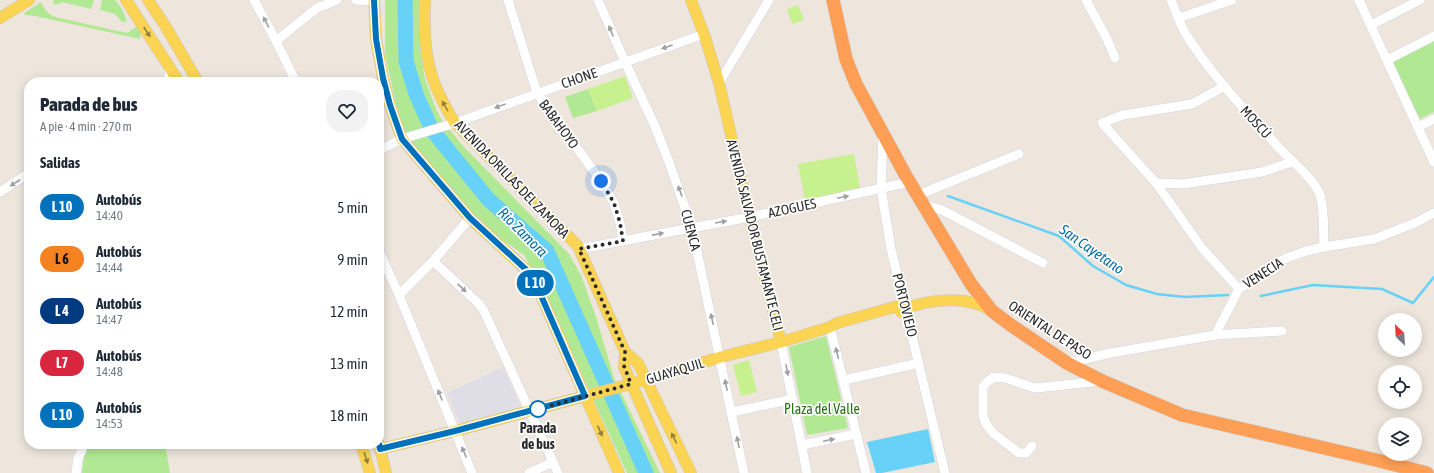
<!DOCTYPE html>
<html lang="es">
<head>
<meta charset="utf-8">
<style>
	body { margin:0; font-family:"Asap Condensed",sans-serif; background:#f2f2f3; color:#1f2937; height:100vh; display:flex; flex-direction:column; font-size:15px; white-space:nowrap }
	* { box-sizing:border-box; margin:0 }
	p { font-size:13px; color:#747a83 }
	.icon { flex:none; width:22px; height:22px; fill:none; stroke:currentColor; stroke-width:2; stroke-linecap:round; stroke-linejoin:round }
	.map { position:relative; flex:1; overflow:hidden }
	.drawer { position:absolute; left:24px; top:77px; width:360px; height:372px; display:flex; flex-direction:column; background:#fff; border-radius:16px; box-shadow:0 2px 10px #0003 }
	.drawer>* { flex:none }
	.badge { padding:0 8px; border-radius:13px; font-size:14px; line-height:26px }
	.needle { width:26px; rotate:335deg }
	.fabs { position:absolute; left:1378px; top:313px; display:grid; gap:8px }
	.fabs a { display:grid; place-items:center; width:44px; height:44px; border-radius:50%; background:#fff; box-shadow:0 2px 10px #0003; font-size:20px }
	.you { position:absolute; width:20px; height:20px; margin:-10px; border:3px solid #fff; border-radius:50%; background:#1a73e8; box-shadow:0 0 0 6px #1a73e833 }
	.map>.badge { position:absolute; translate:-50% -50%; box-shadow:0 0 0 2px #fff }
	h2 { padding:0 16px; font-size:15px; line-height:36px }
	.round { display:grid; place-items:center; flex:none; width:42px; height:42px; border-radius:16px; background:#f2f2f3 }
	.headline { display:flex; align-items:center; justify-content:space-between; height:68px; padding:0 16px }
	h1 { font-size:19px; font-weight:800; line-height:30px }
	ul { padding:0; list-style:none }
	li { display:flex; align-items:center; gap:12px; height:52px; padding:0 16px }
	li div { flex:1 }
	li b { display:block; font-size:15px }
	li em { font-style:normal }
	li .badge { min-width:44px; font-weight:700; text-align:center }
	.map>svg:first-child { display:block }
	.industrial { fill:#dfdde6 }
	.green { fill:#b1e894 }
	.pitch { fill:#c7f18f }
	.water { fill:#67d1f8 }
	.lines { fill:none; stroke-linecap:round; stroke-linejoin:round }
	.stream { stroke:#67d1f8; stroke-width:2.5 }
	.river { stroke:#67d1f8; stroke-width:15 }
	.minor-casing { stroke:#d1d4e5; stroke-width:10 }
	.major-casing { stroke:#c8c8c8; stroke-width:12 }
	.highway-casing { stroke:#c8c8c8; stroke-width:14 }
	.minor { stroke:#fff; stroke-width:9 }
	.major { stroke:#fbd453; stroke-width:11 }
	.highway { stroke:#ff9f55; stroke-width:13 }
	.oneway { fill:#a0a0a0 }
	.oneway2 { fill:#93803f }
	.line-casing { stroke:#fff; stroke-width:9 }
	.line { stroke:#0072bc; stroke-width:6 }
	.walk { stroke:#2b2b2b; stroke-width:4; stroke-dasharray:0 7.2 }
	.stop-dot { fill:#fff; stroke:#0072bc; stroke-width:2 }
	.labels { text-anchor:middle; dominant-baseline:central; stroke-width:3.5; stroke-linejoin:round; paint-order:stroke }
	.street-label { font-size:14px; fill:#2b2b2b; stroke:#fff }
	.park-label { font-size:14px; fill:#276e15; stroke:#fff }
	.stop-label { font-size:14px; font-weight:bold; fill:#2b2b2b; stroke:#fff }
	.water-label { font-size:15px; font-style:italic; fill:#036ea6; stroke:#fff }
</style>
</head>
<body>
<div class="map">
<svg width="1434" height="473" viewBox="0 0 1434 473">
	<rect width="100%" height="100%" fill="#eee6dc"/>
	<!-- industrial -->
	<polygon class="industrial" points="503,367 521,407 460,424 447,393"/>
	<!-- green -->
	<g class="green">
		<polygon points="53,0 94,0 91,9 62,2 55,5 54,4"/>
		<polygon points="102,0 115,0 122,9 127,21 122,22 115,14 100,10"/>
		<polygon points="385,0 420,0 420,49 425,79 436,109 443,122 465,148 569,254 581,275 596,317 614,378 660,473 627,473 550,303 524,255 478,222 427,171 401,128 385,53"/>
		<path d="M41,2C44,9 48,14 55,17L127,33L137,26L141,31L140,39L35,16L25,15L24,13Z"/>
		<polygon points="1434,41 1434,112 1420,119 1393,62"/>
		<polygon points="588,89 597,111 573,118 565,97"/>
		<polygon points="826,336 848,428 807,435 789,347"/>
		<polygon points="86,444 165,444 170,473 82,473"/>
	</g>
	<!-- pitch -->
	<g class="pitch">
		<polygon points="798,5 804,20 792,24 787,9"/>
		<polygon points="625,76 633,98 597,111 588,89"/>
		<polygon points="854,154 860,188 805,200 798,164"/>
		<polygon points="749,360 757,392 741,396 733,365"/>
	</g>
	<!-- water -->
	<polygon class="water" points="928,429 935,462 882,473 876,473 867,442"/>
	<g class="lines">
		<!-- stream -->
		<g class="stream">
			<polyline points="948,196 1059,236 1093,266 1126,285 1157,294 1185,297 1228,295"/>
			<polyline points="1261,296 1313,285 1382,289 1413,303 1434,277"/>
		</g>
		<!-- river -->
		<polyline class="river" points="405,0 406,61 416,94 432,130 488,199 547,251 646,473"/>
		<!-- minor casing -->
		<g class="minor-casing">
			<g id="minor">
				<polyline points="254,0 276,41 296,82"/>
				<polyline points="356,0 374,1"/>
				<polyline points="508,0 537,93 601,181 614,203 620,223 623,241"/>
				<polyline points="598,0 625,62 654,124 669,162 692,228 744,473"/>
				<polyline points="1086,0 1107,39 1115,58"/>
				<path d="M1171,0C1176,12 1180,25 1187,36C1213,77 1248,113 1280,149C1292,161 1315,180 1320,195C1325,211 1323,230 1324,247"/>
				<polyline points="1359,0 1434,162"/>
				<polyline points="1179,18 1232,0"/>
				<polyline points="1371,25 1420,0"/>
				<polyline points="276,41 317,8 337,0"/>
				<polyline points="1387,60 1434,36"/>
				<polyline points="165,82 170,75 168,65"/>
				<polyline points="719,83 769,0"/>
				<polyline points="1225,86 1192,104 1123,115 1102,123 1156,183 1202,248 1239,289"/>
				<polyline points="1418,127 1434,119"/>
				<polyline points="883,136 881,188 891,249 945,473"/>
				<polyline points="379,150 402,139 455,123 704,34"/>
				<polyline points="1156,183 1183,184 1262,172 1292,162"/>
				<polyline points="0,192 29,173"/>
				<polyline points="918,195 1019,154"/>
				<polyline points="923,204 942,210 1043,263"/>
				<polyline points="579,249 750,217 910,182"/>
				<polyline points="379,251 399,295 472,473"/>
				<polyline points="433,261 478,303 483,309 558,473"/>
				<polyline points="399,295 433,261 470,218"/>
				<polyline points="830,327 866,473"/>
				<polyline points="1215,335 1282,331"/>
				<polyline points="781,342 807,473"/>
				<polyline points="1067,363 1111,353 1215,335 1239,289 1284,259 1306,251 1324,247 1374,239 1415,223 1434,213"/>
				<polyline points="844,380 919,363"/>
				<polyline points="732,412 793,399"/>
				<polyline points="802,445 856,434"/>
				<polyline points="1032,446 1026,453 1019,453 994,434 986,424 983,416 983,387 987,382 994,377 1005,378 1035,388 1102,381"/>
				<polyline points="76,473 78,458 82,450 81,444"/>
				<polyline points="529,473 553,462"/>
			</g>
		</g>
		<!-- major casing -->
		<g class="major-casing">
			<g id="major">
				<polyline points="126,0 179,82"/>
				<polyline points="148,0 166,27 198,82"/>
				<polyline points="374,0 376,39 383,78 390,105 402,139 470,218 532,275 619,473"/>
				<path d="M425,0C423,52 427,78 455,123L578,246L625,352L638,363L691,473"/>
				<polyline points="691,0 704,34 719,83 750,217 781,342"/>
				<polyline points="0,18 29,0"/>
				<path d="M901,312C919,300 956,297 977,304C982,305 987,308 991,311"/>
				<polyline points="625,352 624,367 671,473"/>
				<polyline points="361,444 370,473"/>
				<polyline points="379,444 386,473"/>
				<polyline points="380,449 455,431 585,396 631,384 721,357 781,342 830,327 837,323 898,306 905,309"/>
			</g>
		</g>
		<!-- highway casing -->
		<g class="highway-casing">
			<polyline id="highway" points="833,0 846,59 856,84 906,176 971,284 992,311 1012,326 1067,363 1102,381 1182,415 1376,460 1427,473"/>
		</g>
		<!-- minor -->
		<use href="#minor" class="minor"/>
		<!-- major -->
		<use href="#major" class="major"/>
		<!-- highway -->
		<use href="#highway" class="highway"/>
	</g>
	<!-- one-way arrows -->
	<defs><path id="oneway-solid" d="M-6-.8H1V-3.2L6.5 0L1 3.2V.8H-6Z"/></defs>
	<g class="oneway">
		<use href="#oneway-solid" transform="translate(266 22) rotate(-118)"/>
		<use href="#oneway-solid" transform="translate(611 31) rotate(-113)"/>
		<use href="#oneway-solid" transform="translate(667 47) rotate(161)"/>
		<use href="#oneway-solid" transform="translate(500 106) rotate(160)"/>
		<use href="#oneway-solid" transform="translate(15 183) rotate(147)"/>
		<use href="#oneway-solid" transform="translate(680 191) rotate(-110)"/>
		<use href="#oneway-solid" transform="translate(843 197) rotate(-12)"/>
		<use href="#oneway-solid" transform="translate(721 222) rotate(-10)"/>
		<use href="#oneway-solid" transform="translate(658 234) rotate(-11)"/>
		<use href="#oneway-solid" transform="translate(462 288) rotate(43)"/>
		<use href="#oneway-solid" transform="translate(712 319) rotate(-102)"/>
		<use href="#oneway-solid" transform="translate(837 353) rotate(-104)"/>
		<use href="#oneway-solid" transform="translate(787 370) rotate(79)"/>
		<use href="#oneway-solid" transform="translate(726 385) rotate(-102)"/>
		<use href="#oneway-solid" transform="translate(440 395) rotate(-112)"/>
		<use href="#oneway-solid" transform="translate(829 440) rotate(-12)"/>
		<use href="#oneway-solid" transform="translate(738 442) rotate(-101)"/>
		<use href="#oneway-solid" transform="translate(464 452) rotate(-113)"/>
	</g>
	<g class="oneway2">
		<use href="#oneway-solid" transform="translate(147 32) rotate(57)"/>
		<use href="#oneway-solid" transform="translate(445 106) rotate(-120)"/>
		<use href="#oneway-solid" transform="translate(600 431) rotate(66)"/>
		<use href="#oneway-solid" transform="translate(674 438) rotate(-116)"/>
		<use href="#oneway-solid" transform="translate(366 458) rotate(72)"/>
	</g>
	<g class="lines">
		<!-- line casing -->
		<g class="line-casing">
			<polyline id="line" points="374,0 376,39 383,78 390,105 402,139 470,218 532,275 585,396 455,431 380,449 379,444"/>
		</g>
		<!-- line -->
		<use href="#line" class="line"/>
		<!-- walk -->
		<polyline class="walk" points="538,409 631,384 624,366 625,352 579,249 623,241 620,223 614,203 601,181"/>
	</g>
	<!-- markers -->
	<circle class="stop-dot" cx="538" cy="409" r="8"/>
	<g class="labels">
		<!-- street labels -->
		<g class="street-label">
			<text transform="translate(579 78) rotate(-19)">CHONE</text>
			<text transform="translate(1256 122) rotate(48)">MOSCÚ</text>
			<text transform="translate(559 124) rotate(54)">BABAHOYO</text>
			<text transform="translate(512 179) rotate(46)">AVENIDA ORILLAS DEL ZAMORA</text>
			<text transform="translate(792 208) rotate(-12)">AZOGUES</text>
			<text transform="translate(691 230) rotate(75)">CUENCA</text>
			<text transform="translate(755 235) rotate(76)">AVENIDA SALVADOR BUSTAMANTE CELI</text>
			<text transform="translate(1263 273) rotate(-33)">VENECIA</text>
			<text transform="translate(905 305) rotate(76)">PORTOVIEJO</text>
			<text transform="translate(1050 330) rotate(33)">ORIENTAL DE PASO</text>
			<text transform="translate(675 371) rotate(-17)">GUAYAQUIL</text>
		</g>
		<!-- park labels -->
		<g class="park-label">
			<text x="822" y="409">Plaza del Valle</text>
		</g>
		<!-- stop labels -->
		<g class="stop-label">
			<text x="538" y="428">Parada<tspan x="538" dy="16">de bus</tspan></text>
		</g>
		<!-- water labels -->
		<g class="water-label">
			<text transform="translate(523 232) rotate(45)">Río Zamora</text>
			<text transform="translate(1092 249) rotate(35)">San Cayetano</text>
		</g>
	</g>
</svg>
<div class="fabs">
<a><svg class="needle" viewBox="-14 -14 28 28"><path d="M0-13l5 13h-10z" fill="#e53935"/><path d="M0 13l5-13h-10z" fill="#747a83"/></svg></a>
<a><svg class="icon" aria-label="locate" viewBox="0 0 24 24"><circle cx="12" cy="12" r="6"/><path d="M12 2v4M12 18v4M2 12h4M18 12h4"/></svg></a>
<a><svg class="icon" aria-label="layers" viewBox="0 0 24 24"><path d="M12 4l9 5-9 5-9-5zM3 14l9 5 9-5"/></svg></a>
</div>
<div class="you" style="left:601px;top:181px"></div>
<b class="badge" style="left:535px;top:283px;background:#0072bc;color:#fff">L 10</b>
<section class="drawer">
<div class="headline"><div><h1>Parada de bus</h1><p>A pie · 4 min · 270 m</p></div><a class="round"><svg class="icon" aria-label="heart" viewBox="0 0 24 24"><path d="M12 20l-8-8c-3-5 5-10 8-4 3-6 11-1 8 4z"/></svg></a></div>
<h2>Salidas</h2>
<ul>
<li><span class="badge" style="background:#0072bc;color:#fff">L 10</span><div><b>Autobús</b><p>14:40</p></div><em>5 min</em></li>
<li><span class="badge" style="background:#f58220;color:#111">L 6</span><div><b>Autobús</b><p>14:44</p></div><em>9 min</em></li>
<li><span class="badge" style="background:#003b80;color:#fff">L 4</span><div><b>Autobús</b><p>14:47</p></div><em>12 min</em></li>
<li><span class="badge" style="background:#d7263d;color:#fff">L7</span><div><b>Autobús</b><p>14:48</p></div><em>13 min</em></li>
<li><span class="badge" style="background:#0072bc;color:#fff">L 10</span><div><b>Autobús</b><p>14:53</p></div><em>18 min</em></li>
</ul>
</section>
</div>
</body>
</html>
